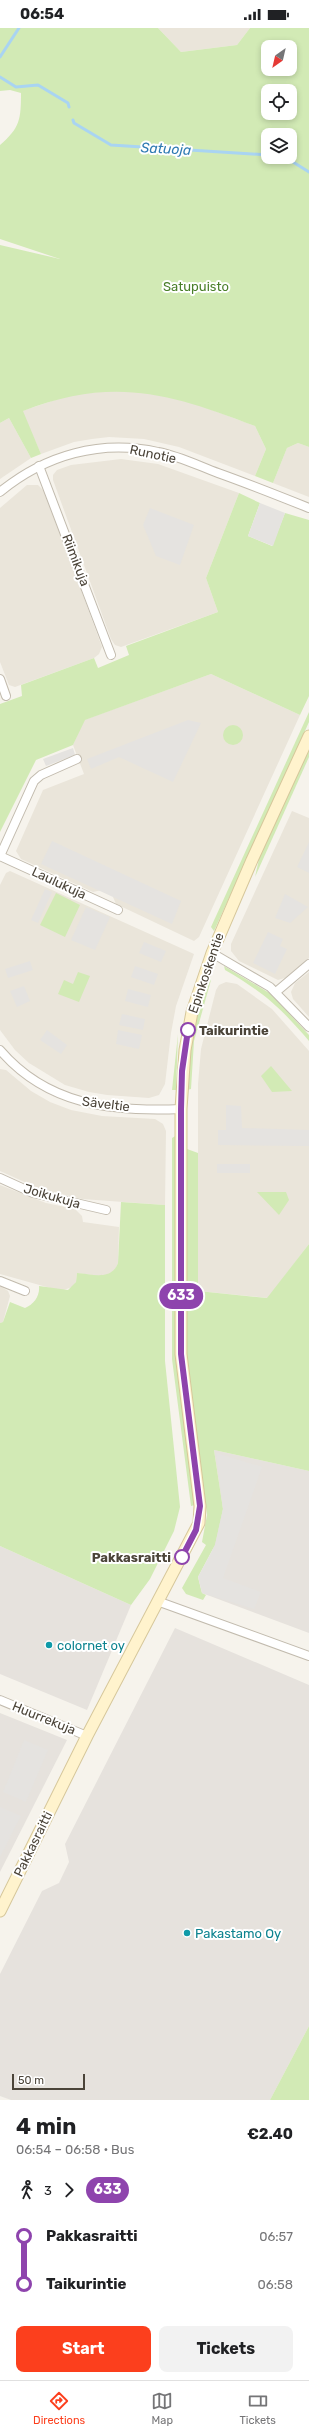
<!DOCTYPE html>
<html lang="en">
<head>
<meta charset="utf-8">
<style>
	body { margin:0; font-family:Rubik,sans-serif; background:#f2f2f2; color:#202124; height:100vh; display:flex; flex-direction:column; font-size:15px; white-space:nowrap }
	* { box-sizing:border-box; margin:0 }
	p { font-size:13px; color:#757577 }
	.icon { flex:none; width:22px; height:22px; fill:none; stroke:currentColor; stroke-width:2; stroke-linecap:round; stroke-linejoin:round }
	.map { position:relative; height:2072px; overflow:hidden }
	.side { display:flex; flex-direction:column; background:#fff; flex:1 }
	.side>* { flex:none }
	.badge { padding:0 8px; border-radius:13px; font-size:14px; line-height:26px }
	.needle { width:26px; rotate:214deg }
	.tools { position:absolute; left:261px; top:12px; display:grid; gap:8px }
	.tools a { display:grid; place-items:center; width:36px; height:36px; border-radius:8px; background:#fff; box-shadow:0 2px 6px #0003; font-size:20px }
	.scale { position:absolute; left:12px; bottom:10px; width:73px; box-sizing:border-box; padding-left:4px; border:2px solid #4b4439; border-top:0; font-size:11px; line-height:14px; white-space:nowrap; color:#4b4439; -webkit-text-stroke:3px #fff; paint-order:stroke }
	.map>.badge { position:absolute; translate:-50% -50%; box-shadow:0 0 0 2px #fff }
	.legs { display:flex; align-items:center; gap:6px; height:44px; padding:0 16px; font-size:13px }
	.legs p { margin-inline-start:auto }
	.head { display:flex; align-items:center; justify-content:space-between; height:68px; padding:0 16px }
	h1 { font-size:22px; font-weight:700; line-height:30px }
	.primary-button { display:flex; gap:8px; margin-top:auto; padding:8px 16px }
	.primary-button a { flex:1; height:46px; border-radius:8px; background:#fc3f1d; color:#fff; font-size:16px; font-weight:700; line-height:46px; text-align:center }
	.primary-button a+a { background:#f2f2f2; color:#202124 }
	ul { padding:0 16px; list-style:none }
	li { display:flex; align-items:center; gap:14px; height:48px; font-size:15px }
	li i { display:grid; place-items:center; width:6px; height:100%; margin:0 5px; background:currentColor }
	li i::after { content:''; width:10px; height:10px; margin:-5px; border:3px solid; border-radius:50%; background:#fff }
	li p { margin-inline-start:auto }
	li:first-child i { background:linear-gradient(#0000 50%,currentColor 0) }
	li:last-child i { background:linear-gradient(currentColor 50%,#0000 0) }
	.status { display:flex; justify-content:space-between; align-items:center; height:28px; padding:0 20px; background:#fff; direction:ltr }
	.status svg { height:11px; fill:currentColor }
	.menu { display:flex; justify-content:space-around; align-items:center; height:56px; border-top:1px solid #e0e0e0; background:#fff; font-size:11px; color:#757577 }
	.menu a { display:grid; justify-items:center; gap:2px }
	.menu .active { color:#fc3f1d }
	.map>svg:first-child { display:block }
	.residential { fill:#eae5da }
	.industrial { fill:#e6e2dd }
	.green { fill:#d2eab5; fill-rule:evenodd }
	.parking { fill:#e5e3e0 }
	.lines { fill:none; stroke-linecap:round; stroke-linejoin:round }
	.stream { stroke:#a9d4f2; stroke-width:3 }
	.street-casing { stroke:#c2bbae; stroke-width:10 }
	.secondary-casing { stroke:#d6c79b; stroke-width:13 }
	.street { stroke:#fff; stroke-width:8 }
	.secondary { stroke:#fff3cd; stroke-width:11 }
	.line-1-casing { stroke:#fff; stroke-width:9 }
	.line-1 { stroke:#8e44ad; stroke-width:6 }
	.stop-1-dot { fill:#fff; stroke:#8e44ad; stroke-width:2 }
	.culture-dot { fill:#0f9aa8; stroke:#fff; stroke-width:1.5 }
	.labels { text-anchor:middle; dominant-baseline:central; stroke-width:4; stroke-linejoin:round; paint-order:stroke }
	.park-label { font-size:13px; fill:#4a7f2a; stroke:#fff }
	.street-label { font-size:13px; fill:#4b4439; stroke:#fff }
	.stop-label { font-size:13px; font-weight:bold; fill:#4b4439; stroke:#fff; text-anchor:start }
	.culture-label { font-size:13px; fill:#0d838f; stroke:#fff; text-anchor:start }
	.water-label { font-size:14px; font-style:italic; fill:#2e7ab2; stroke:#fff }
</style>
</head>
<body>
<div class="status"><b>06:54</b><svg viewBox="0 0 49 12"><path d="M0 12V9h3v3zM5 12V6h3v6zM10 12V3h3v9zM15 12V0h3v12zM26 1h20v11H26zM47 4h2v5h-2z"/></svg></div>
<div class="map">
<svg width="309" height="2072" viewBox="0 0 309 2072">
	<rect width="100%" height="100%" fill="#f6f3ec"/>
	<!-- residential -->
	<g class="residential">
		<polygon points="158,0 250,0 237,17 181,24"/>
		<polygon points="127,362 151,365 196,376 255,398 266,421 255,448 179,419 144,411 109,409 92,411 74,414 41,426 22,383 64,369 85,365"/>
		<polygon points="9,390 31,430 0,451 0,395"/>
		<polygon points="298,415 309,419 309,469 273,455 287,420"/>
		<polygon points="121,431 158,436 239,465 206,550 218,584 121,619 115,617 111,611 53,452 53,447 57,442 71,437"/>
		<polygon points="27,457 38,457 45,464 102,619 99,626 94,630 15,659 9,657 0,634 0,480"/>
		<polygon points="211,646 300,687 199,909 194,913 116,876 113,869 116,863 102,862 93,864 21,831 16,823 43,762 84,746 73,717 84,692"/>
		<polygon points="292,783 309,790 309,930 288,949 278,952 239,933 231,923 231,916"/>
		<polygon points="10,843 194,926 176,978 171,1005 165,1056 159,1067 149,1070 107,1067 89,1064 65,1057 29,1035 15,1022 0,1002 0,857 6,845"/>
		<polygon points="309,944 309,989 293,971 291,964 295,955"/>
		<polygon points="226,954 237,956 272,981 309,1023 309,1216 268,1270 198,1263 198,1056 201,1021 216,962 219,957"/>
		<polygon points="0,1041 6,1042 31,1063 50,1074 71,1082 102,1088 155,1091 163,1096 166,1103 165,1177 82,1171 40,1161 0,1143"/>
		<polygon points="0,1157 46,1175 75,1181 82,1188 83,1194 119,1199 118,1235 115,1242 110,1246 100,1248 77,1245 76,1254 72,1259 61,1263 0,1246"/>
		<polygon points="0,1258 8,1263 10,1268 3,1294 0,1295"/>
	</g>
	<!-- industrial -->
	<g class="industrial">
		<polygon points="214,1422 309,1443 309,1605 202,1565 223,1481"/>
		<polygon points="0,1518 131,1577 87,1682 0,1646"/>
		<polygon points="175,1600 309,1657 309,1998 270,2072 11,2072 0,2068 0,1946 42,1863 59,1855 69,1834 65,1816"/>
		<polygon points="0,1685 67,1712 0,1844"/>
	</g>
	<!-- green -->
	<g class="green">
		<path d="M0,0H158L181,24L237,17L250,0H309V419L298,415L287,420L273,455L255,448L266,421L255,398C169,365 113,348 23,383L41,426L31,430L9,390L0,395V217L60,231L0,211V117C20,100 21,91 21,65L10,62L0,63ZM268,19H290V41H268ZM268,63H290V85H268ZM268,107H290V129H268Z"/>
		<polygon points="239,465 260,475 248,508 272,518 285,485 309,492 309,668 300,687 211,646 85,692 73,717 36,732 0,804 0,676 22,668 21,657 94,630 98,640 129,627 126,618 218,584 206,550"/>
		<polygon points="309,684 309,694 214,903 211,899"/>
		<circle cx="233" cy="707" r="10"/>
		<polygon points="309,720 309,729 255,849 259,831"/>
		<polygon points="56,865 80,877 65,909 40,897"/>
		<path d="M224,938L271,966L309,1007V1013C281,980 263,964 225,942Z"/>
		<polygon points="78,944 90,948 79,974 58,966 64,952 73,956"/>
		<path d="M210,949L211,952L194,1013L191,1061L187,1062C189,1022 195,986 210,949Z"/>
		<polygon points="178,1006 176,1062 172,1062"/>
		<polygon points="271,1038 292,1063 272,1064 261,1048"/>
		<polygon points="177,1107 176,1329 195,1477 191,1478 172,1331 172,1110"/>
		<polygon points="187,1121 198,1125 198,1263 267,1270 309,1216 309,1443 214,1422 223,1481 215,1517 198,1549 202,1565 206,1567 203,1572 186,1566 182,1560 206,1517 202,1514 207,1487 186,1326"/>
		<polygon points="257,1164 286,1164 289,1172 279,1187"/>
		<path d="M121,1174L165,1177V1333L180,1479L174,1503L150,1551L131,1577L0,1518V1295L3,1294L10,1274L25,1280C34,1276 40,1268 39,1258L68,1262L76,1254L77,1245C93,1246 111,1253 118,1235Z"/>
		<polygon points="309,1998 309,2072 270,2072"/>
	</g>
	<!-- parking -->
	<g class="parking">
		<polygon points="260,475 285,485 273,518 248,508"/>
		<polygon points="150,480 194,497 180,537 156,528 143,497"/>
		<polygon points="188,692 201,695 173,754 119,729 91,741 87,731"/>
		<polygon points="73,720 75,727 46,738 43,731"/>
		<polygon points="52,813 181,873 172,896 41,836"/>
		<polygon points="309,814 309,845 297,839"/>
		<polygon points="45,861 52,864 38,895 31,892"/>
		<polygon points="285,866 308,879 290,895 275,890"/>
		<polygon points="86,879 110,889 95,922 71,912"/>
		<polygon points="268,904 283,911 280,918 287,921 275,946 253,935"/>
		<polygon points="144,914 166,923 161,934 139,925"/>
		<polygon points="30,933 33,942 8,950 5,941"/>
		<polygon points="135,938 158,946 154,957 131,949"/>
		<polygon points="24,958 30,973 17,979 10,963"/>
		<polygon points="128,961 151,967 148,979 125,973"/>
		<polygon points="122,986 145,991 143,1002 119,997"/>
		<polygon points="47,1002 67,1017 61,1026 40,1012"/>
		<polygon points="118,1002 142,1007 139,1021 116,1016"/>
		<polygon points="226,1077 241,1078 242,1100 309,1102 309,1118 218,1117 218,1102 226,1102"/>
		<rect x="217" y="1136" width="33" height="9"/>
		<polygon points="216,1425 262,1439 223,1550 261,1564 254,1581 202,1565 198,1549 215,1517 223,1481"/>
		<polygon points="24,1712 48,1722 26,1774 3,1764"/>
		<polygon points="0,1779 21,1788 0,1829"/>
	</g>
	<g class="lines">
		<!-- stream -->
		<g class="stream">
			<polyline points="0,29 19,0"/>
			<polyline points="0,49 16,59 38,57 68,75 69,79"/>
			<polyline points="73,92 74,95 111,117 268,127"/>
			<polyline points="285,129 309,144"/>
		</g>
		<!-- street casing -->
		<g class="street-casing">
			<g id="street">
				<polyline points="39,438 111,627"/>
				<path d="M0,464C45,427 101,411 158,424C179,428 199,438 218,445C249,456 279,468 309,480"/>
				<polyline points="0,651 6,668"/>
				<polyline points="0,828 34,753 41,747 77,731"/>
				<polyline points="0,828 118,882"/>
				<polyline points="212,925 270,959 309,999"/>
				<polyline points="276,964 309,936"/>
				<path d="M0,1022C47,1077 111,1084 181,1081"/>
				<polyline points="0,1150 33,1165 106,1182"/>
				<polyline points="0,1253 25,1263"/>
				<polyline points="157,1573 309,1628"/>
				<polyline points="0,1672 87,1708"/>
			</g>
		</g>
		<!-- secondary casing -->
		<g class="secondary-casing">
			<polyline id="secondary" points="0,1883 87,1708 199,1495 200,1478 181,1326 181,1081 185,1022 192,984 212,925 252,832 309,708"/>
		</g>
		<!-- street -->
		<use href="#street" class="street"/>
		<!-- secondary -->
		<use href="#secondary" class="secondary"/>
	</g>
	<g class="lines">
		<!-- line-1 casing -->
		<g class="line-1-casing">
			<polyline id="line-1" points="182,1529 196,1502 200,1478 181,1326 181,1081 182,1043 188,1002"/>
		</g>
		<!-- line-1 -->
		<use href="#line-1" class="line-1"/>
	</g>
	<!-- markers -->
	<g class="stop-1-dot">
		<circle cx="188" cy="1002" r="7"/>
		<circle cx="182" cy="1529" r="7"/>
	</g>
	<g class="culture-dot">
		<circle cx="49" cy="1617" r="4"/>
		<circle cx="187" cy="1905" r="4"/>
	</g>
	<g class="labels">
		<!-- park labels -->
		<g class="park-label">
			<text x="196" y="258">Satupuisto</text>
		</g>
		<!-- street labels -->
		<g class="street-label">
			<text transform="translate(153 426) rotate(12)">Runotie</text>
			<text transform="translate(76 532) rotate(69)">Riimikuja</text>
			<text transform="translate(59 855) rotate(25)">Laulukuja</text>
			<text transform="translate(206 945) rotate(-71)">Epinkoskentie</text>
			<text transform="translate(106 1076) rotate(7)">Säveltie</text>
			<text transform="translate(52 1168) rotate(16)">Joikukuja</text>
			<text transform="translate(44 1690) rotate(22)">Huurrekuja</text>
			<text transform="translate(33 1816) rotate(-64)">Pakkasraitti</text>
		</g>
		<!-- stop labels -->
		<g class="stop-label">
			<text x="199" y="1002">Taikurintie</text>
			<text x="171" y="1529" text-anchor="end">Pakkasraitti</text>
		</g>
		<!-- culture labels -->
		<g class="culture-label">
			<text x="57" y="1617">colornet oy</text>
			<text x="195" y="1905">Pakastamo Oy</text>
		</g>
		<!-- water labels -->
		<g class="water-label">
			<text transform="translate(166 121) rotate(3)">Satuoja</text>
		</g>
	</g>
</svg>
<div class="tools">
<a><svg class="needle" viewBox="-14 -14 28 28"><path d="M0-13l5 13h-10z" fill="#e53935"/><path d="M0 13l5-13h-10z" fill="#757577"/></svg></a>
<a><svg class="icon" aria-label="locate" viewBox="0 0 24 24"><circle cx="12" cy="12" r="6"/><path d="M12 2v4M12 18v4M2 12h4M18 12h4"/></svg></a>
<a><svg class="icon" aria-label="layers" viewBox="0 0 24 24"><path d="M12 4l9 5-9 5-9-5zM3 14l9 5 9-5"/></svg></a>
</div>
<div class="scale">50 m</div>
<b class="badge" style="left:181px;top:1268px;background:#8e44ad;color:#fff">633</b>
</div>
<section class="side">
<div class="head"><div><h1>4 min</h1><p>06:54 – 06:58 · Bus</p></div><b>€2.40</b></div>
<div class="legs"><svg class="icon" aria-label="walk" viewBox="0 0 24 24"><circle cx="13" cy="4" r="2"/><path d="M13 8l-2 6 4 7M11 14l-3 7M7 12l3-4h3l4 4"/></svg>3<svg class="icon" aria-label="forward" viewBox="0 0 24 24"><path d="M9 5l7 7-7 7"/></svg><b class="badge" style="background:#8e44ad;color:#fff">633</b></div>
<ul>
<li><i style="color:#8e44ad"></i><b>Pakkasraitti</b><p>06:57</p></li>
<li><i style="color:#8e44ad"></i><b>Taikurintie</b><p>06:58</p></li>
</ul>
<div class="primary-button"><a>Start</a><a>Tickets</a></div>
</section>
<nav class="menu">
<a class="active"><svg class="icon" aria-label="directions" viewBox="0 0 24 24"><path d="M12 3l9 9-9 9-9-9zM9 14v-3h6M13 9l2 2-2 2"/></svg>Directions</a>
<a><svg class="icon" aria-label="map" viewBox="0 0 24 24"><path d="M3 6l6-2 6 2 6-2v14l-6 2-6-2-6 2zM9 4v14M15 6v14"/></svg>Map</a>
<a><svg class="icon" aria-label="tickets" viewBox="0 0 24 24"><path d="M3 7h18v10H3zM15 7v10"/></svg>Tickets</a>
</nav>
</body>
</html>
